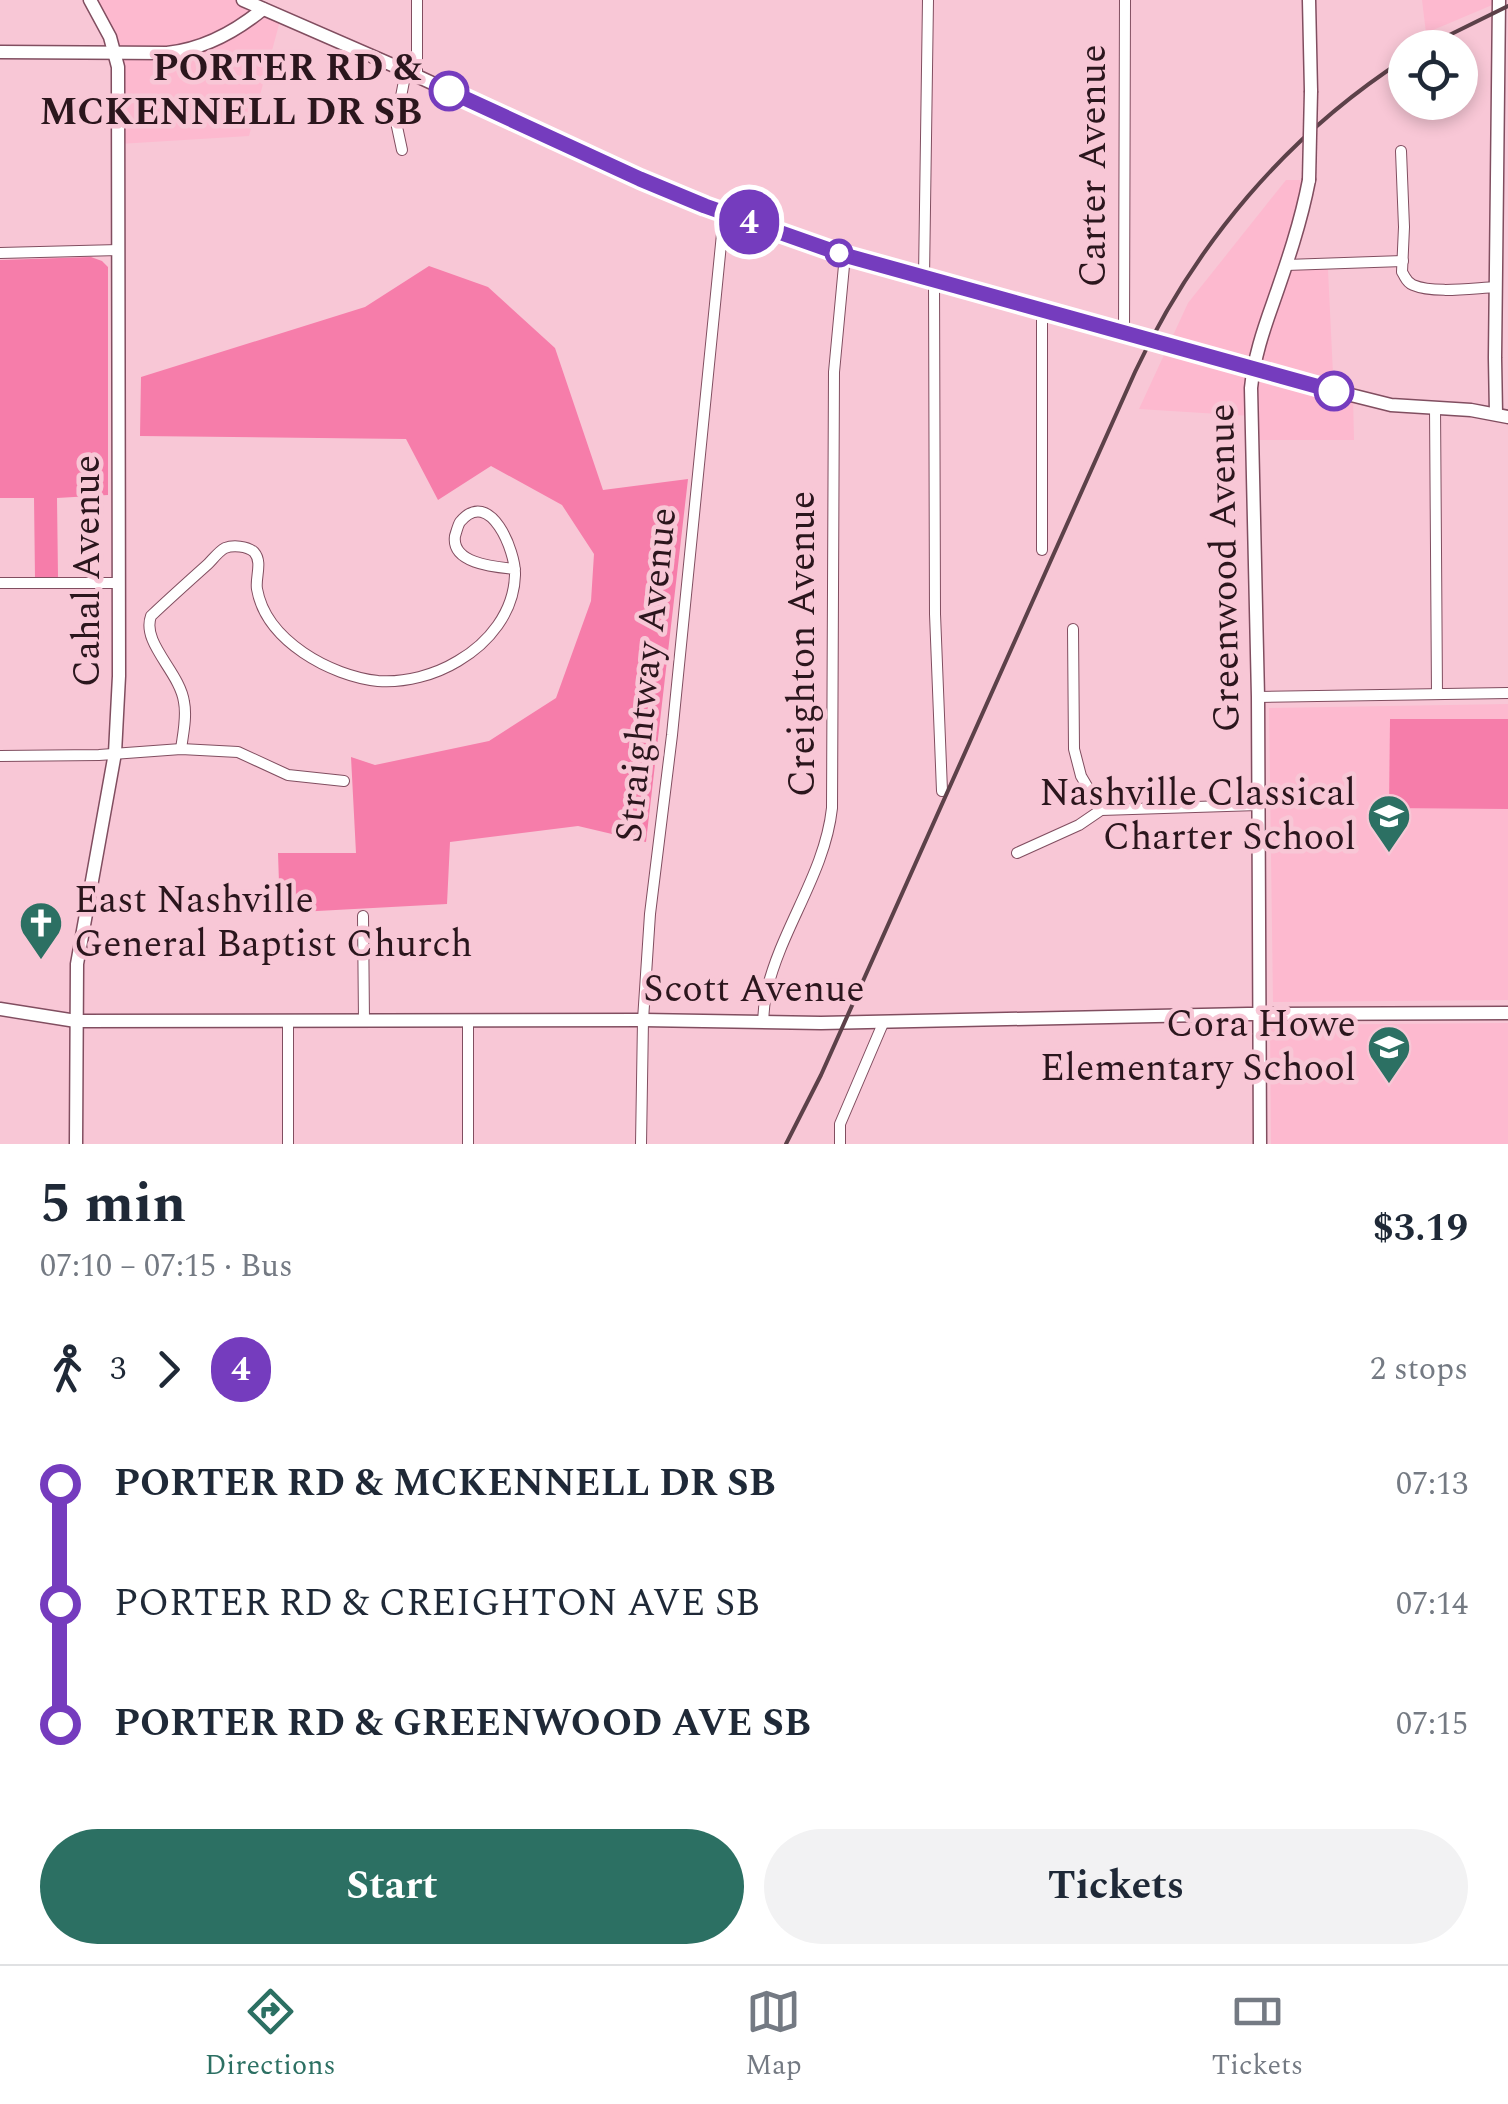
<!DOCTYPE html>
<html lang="en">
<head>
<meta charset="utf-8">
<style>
	body { margin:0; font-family:Spectral,serif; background:#f2f2f3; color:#1f2937; height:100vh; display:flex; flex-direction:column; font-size:38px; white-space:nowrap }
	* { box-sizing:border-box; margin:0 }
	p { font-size:32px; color:#747a83 }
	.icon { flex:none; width:55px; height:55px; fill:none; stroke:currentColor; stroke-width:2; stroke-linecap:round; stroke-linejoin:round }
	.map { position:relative; height:1144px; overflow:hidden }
	.details { display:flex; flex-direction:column; background:#fff; flex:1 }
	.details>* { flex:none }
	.badge { padding:0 20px; border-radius:32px; font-size:35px; line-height:65px }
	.tools { position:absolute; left:1388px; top:30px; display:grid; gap:20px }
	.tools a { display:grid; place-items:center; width:90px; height:90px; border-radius:50%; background:#fff; box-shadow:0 5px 15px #0003; font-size:50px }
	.map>.badge { position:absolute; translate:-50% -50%; box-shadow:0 0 0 5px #fff }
	.legs { display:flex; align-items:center; gap:15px; height:110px; padding:0 40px; font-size:32px }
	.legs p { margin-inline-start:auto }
	.overview { display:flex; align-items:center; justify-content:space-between; height:170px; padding:0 40px }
	h1 { font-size:55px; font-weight:700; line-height:75px }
	.cta { display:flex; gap:20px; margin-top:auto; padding:20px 40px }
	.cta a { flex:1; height:115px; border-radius:60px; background:#2c7063; color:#fff; font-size:40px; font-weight:700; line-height:115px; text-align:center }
	.cta a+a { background:#f2f2f3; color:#1f2937 }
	ul { padding:0 40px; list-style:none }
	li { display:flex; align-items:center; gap:35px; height:120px; font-size:38px }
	li i { display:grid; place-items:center; width:15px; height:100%; margin:0 12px; background:currentColor }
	li i::after { content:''; width:25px; height:25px; margin:-12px; border:8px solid; border-radius:50%; background:#fff }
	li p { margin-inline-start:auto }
	li:first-child i { background:linear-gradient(#0000 50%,currentColor 0) }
	li:last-child i { background:linear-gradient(currentColor 50%,#0000 0) }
	.tab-bar { display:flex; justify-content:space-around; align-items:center; height:140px; border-top:2px solid #e0e1e3; background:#fff; font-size:28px; color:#747a83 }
	.tab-bar a { display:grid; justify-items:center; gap:5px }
	.tab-bar .current { color:#2c7063 }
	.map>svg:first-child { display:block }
	.built { fill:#fdb9cf }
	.green { fill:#f67daa }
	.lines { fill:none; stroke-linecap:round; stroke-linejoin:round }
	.minor-casing { stroke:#814e60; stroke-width:12 }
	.tertiary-casing { stroke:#814e60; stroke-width:15 }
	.minor { stroke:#fff; stroke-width:10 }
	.tertiary { stroke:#fff; stroke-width:12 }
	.rail { stroke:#5c4149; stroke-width:4 }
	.tertiary-bridge-casing { stroke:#814e60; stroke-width:15; stroke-linecap:butt }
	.tertiary-bridge { stroke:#fff; stroke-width:12 }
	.line-1-casing { stroke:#fff; stroke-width:22 }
	.line-1 { stroke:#753cbe; stroke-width:15 }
	.stop-1-dot { fill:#fff; stroke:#753cbe; stroke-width:5 }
	.labels { text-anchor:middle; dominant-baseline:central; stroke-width:9; stroke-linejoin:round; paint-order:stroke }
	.stop-label { font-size:38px; font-weight:bold; fill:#2b161d; stroke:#f8c7d6; text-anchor:end }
	.street-label { font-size:38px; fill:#2b161d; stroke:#f8c7d6 }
	.poi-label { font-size:38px; fill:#2b161d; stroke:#f8c7d6; text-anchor:end }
</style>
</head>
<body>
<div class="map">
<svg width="1508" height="1144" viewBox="0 0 1508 1144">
	<rect width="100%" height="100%" fill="#f8c7d6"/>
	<!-- built -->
	<g class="built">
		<polygon points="90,0 243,0 281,17 249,136 119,144 118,68"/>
		<polygon points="1422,0 1504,0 1426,33"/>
		<polygon points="1286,180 1309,180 1286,264 1322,263 1328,270 1333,374 1321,387 1353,396 1354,440 1252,440 1251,416 1139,409 1188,303"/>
		<polygon points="1508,704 1508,1000 1273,1002 1269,708"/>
		<polygon points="1508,1023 1508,1144 1271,1144 1270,1025"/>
	</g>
	<!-- green -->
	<g class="green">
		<polygon points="91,257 102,261 108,267 108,495 57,498 58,577 35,578 34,498 0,498 0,260"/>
		<polygon points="429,266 488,287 555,348 603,490 688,479 646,842 578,826 450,842 447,904 280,913 278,853 356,853 351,757 375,765 489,741 556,698 591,601 594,554 562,505 491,466 438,500 406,439 140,436 141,377 365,307"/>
		<polygon points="1390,719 1508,719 1508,809 1389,808"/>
	</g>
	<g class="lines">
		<!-- minor casing -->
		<g class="minor-casing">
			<g id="minor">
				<polyline points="417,76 417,0"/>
				<polyline points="402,150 396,122 406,71"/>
				<path d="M1401,151L1404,227L1402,272C1406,278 1406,282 1413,285C1434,294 1473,288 1496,287"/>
				<polyline points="0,253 119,250"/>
				<polyline points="1286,265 1403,261"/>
				<polyline points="924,277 928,0"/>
				<polyline points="934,280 935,614 942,791"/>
				<polyline points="1124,332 1125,0"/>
				<polyline points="1435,407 1437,694"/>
				<polyline points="1042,550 1042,309"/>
				<polyline points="0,583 118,583"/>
				<polyline points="1073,629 1074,749 1081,776 1101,810"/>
				<polyline points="1258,697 1508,693"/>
				<path d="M181,749C183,734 187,717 184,702C180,672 141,643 151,616C170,598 189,581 208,564C213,559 219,551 225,548C233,545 247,546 254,552C263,562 255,578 257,589C266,641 331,676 378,681C405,683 435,675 458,661C489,643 514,612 515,575C516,552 490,486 460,522C458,525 456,533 455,536C451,564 496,567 515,569"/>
				<polyline points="0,756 99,755 181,749 238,752 288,775 344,781"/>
				<polyline points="1017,853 1079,825 1101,810 1258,805"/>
				<polyline points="363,916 364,1021"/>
				<polyline points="288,1021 288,1144"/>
				<polyline points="468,1021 468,1144"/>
				<path d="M763,1021C764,1011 764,1000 767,990C782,927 825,873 832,808L834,372L845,255"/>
				<polyline points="641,1144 643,1020 650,914 672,735 724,214"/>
				<polyline points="840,1144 840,1124 884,1021"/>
			</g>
		</g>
		<!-- tertiary casing -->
		<g class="tertiary-casing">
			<g id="tertiary">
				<polyline points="243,0 406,71 640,179 724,214 845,255 1335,391 1391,405 1471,410 1508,417"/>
				<polyline points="1309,0 1311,91"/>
				<path d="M0,52L167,53C204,49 235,32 263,9"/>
				<polyline points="1496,414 1495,358 1499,0"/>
				<polyline points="0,1009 76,1021 643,1020 821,1023 1248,1014 1508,1013"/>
				<polyline points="76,1144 77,964 115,753 119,676 118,67 110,37 90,0"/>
				<path d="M1260,1144L1258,697L1251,388C1254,358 1263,331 1273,303C1287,263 1301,222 1309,180"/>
			</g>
		</g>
		<!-- minor -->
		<use href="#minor" class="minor"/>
		<!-- tertiary -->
		<use href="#tertiary" class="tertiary"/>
		<!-- rail -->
		<g class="rail">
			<polyline points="1423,48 1508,6"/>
			<path d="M786,1144L821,1075L1135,372C1195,244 1286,136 1405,59"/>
		</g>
		<!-- tertiary-bridge casing -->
		<g class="tertiary-bridge-casing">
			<polyline id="tertiary-bridge" points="1309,180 1311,91"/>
		</g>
		<!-- tertiary-bridge -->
		<use href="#tertiary-bridge" class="tertiary-bridge"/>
	</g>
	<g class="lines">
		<!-- line-1 casing -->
		<g class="line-1-casing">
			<polyline id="line-1" points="449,91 640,179 705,206 844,255 1334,391"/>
		</g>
		<!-- line-1 -->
		<use href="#line-1" class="line-1"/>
	</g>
	<!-- icons -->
	<defs>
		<g id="school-pin" transform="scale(2.25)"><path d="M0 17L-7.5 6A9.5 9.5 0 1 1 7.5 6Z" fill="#2c7063" stroke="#f8c7d6"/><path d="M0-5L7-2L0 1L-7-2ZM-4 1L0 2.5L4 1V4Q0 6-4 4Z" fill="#fff"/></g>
		<g id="church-pin" transform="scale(2.25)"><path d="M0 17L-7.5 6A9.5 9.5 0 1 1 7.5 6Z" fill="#2c7063" stroke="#f8c7d6"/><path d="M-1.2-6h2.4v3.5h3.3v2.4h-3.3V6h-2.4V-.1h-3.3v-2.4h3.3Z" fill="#fff"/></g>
	</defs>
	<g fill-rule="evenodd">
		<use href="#school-pin" x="1389" y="816"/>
		<use href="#church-pin" x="41" y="923"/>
		<use href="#school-pin" x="1389" y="1047"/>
	</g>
	<!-- markers -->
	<g class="stop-1-dot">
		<circle cx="449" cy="91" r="18"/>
		<circle cx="839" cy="253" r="12"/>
		<circle cx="1334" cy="391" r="18"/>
	</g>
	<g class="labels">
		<!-- stop labels -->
		<g class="stop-label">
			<text x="422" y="69">PORTER RD &amp;<tspan x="422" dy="44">MCKENNELL DR SB</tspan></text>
		</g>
		<!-- street labels -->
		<g class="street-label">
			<text transform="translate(1094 166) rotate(-90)">Carter Avenue</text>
			<text transform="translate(1225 568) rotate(-91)">Greenwood Avenue</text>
			<text transform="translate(88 571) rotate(-90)">Cahal Avenue</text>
			<text transform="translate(803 644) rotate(-90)">Creighton Avenue</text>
			<text transform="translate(647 675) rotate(-84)">Straightway Avenue</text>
			<text x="754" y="990">Scott Avenue</text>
		</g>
		<!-- poi labels -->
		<g class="poi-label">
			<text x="1356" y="794">Nashville Classical<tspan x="1356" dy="44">Charter School</tspan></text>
			<text x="74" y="901" text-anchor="start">East Nashville<tspan x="74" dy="44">General Baptist Church</tspan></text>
			<text x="1356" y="1025">Cora Howe<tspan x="1356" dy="44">Elementary School</tspan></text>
		</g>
	</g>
</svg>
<div class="tools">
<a><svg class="icon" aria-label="locate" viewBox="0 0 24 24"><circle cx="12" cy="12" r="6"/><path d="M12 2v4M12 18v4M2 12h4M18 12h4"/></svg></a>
</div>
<b class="badge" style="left:749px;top:222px;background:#753cbe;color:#fff">4</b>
</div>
<section class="details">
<div class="overview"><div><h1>5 min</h1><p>07:10 – 07:15 · Bus</p></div><b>$3.19</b></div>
<div class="legs"><svg class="icon" aria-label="walk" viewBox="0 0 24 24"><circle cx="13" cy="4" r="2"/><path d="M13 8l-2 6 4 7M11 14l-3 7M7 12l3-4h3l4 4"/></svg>3<svg class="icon" aria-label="forward" viewBox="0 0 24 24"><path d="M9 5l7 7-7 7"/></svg><b class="badge" style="background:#753cbe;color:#fff">4</b><p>2 stops</p></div>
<ul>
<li><i style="color:#753cbe"></i><b>PORTER RD &amp; MCKENNELL DR SB</b><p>07:13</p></li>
<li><i style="color:#753cbe"></i><span>PORTER RD &amp; CREIGHTON AVE SB</span><p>07:14</p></li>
<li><i style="color:#753cbe"></i><b>PORTER RD &amp; GREENWOOD AVE SB</b><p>07:15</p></li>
</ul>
<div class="cta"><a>Start</a><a>Tickets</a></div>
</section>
<nav class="tab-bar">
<a class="current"><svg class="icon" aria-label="directions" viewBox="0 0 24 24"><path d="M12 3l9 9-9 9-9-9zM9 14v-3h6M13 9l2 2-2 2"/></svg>Directions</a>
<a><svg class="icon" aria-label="map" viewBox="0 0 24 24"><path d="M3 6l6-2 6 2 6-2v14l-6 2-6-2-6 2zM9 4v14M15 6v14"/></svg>Map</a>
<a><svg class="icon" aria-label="tickets" viewBox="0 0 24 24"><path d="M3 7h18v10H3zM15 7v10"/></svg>Tickets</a>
</nav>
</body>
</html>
